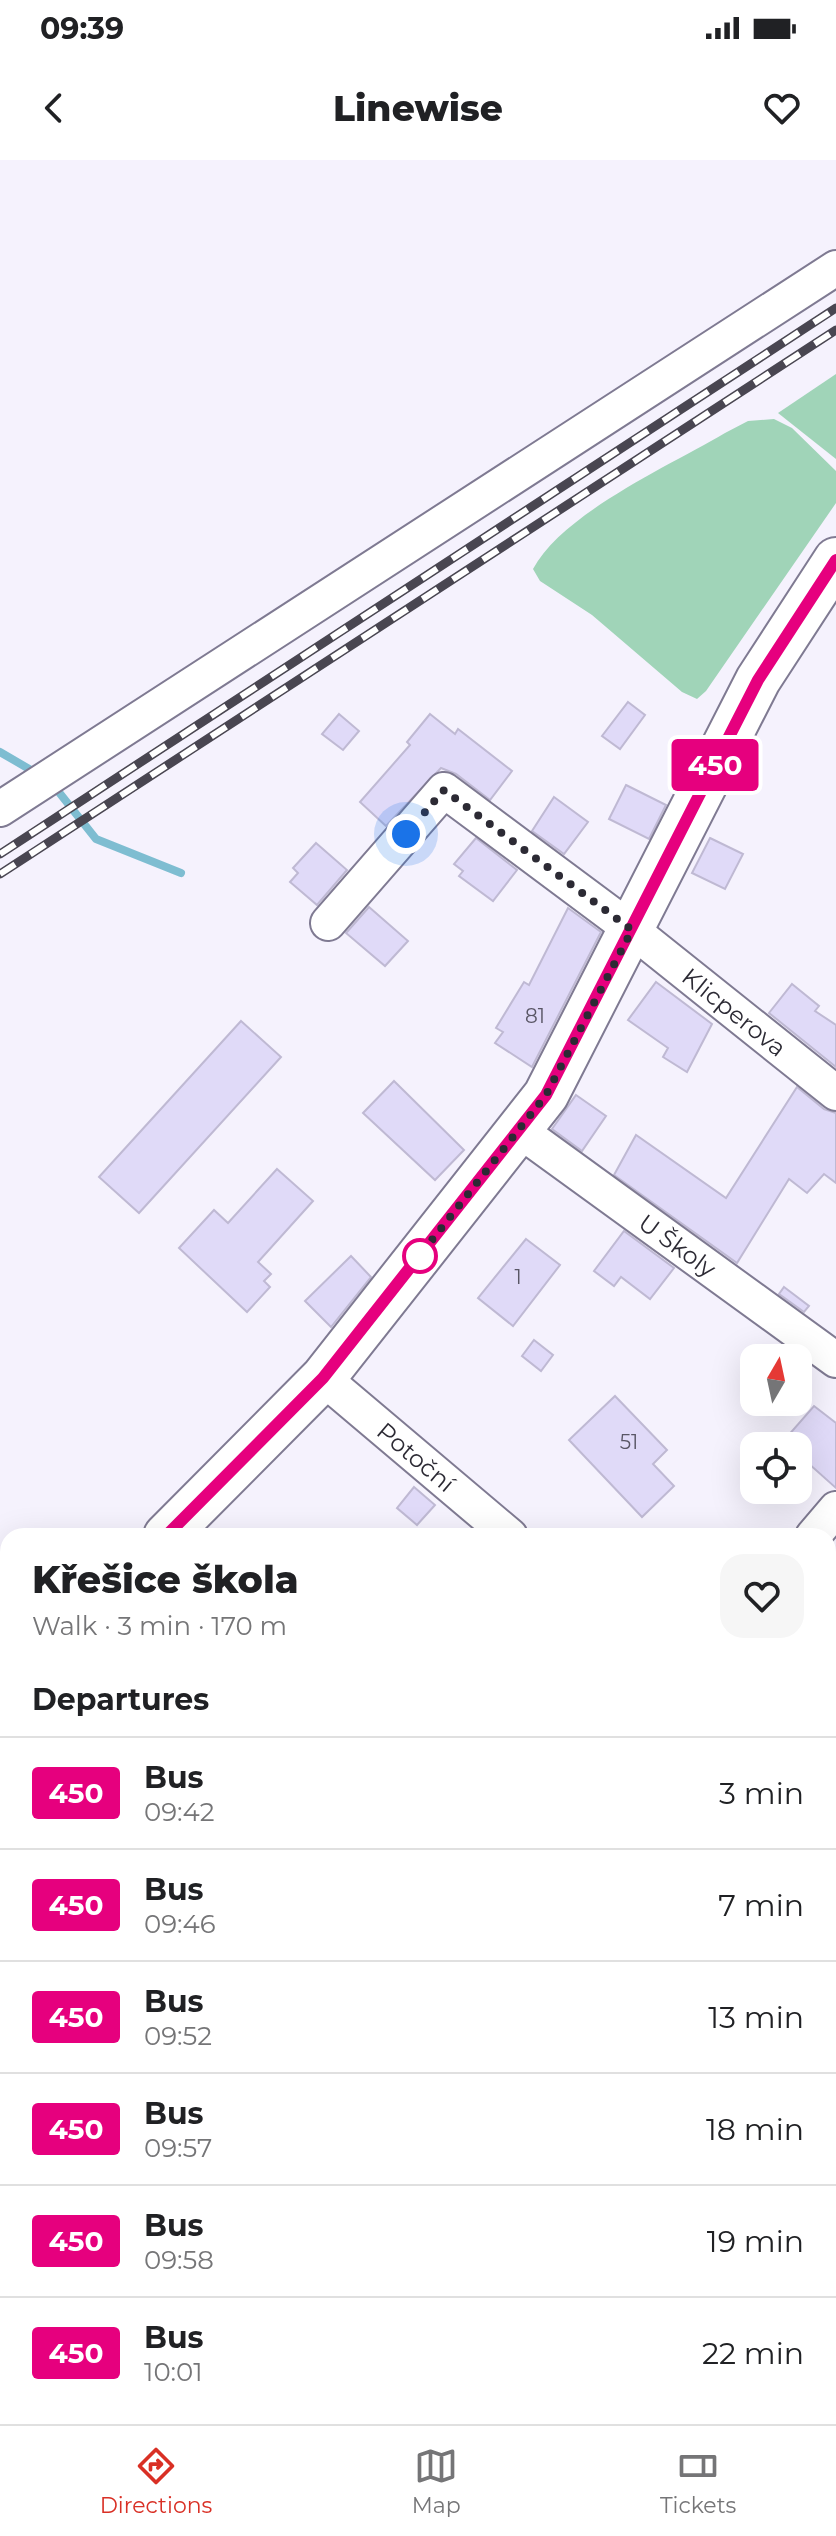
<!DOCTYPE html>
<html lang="en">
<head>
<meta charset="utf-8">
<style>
	body { margin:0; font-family:Montserrat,sans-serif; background:#f6f6f6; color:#202124; height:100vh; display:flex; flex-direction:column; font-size:30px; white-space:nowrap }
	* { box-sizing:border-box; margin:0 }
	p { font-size:26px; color:#757577 }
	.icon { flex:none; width:44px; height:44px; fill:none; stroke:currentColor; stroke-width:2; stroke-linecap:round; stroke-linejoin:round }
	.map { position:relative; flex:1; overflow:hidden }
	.sheet { position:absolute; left:0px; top:1368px; width:836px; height:896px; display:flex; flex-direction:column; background:#fff; border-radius:24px 24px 0 0; box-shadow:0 8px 32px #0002 }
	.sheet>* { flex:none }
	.badge { padding:0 16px; border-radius:6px; font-size:28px; line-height:52px }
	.needle { width:52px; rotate:9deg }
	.fabs { position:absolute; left:740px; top:1184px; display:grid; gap:16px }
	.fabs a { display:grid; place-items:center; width:72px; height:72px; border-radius:16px; background:#fff; box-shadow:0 8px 32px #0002; font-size:40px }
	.you { position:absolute; width:40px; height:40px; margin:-20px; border:6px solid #fff; border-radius:50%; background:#1a73e8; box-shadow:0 0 0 12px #1a73e833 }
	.map>.badge { position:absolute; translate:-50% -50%; box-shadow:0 0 0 4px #fff }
	h2 { padding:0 32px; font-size:30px; line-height:72px }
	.round { display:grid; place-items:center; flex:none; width:84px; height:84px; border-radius:24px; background:#f6f6f6 }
	.headline { display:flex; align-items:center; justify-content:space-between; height:136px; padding:0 32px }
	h1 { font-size:38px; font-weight:800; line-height:60px }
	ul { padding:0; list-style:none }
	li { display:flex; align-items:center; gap:24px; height:112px; padding:0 32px; border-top:2px solid #e0e0e0 }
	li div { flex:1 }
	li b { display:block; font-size:30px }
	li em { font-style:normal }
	li .badge { min-width:88px; font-weight:700; text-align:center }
	.status { display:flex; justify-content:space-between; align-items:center; height:56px; padding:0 40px; background:#fff; direction:ltr }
	.status svg { height:22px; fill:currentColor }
	header { display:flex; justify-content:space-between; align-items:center; height:104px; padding:0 32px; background:#fff; font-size:36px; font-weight:800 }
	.dock { display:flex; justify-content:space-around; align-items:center; height:112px; border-top:2px solid #e0e0e0; background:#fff; font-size:22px; color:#757577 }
	.dock a { display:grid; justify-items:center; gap:4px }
	.dock .selected { color:#d93025 }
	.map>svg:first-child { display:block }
	.green { fill:#a0d4b8 }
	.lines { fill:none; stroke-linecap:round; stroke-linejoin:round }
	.stream { stroke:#7ebdd1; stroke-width:8 }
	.building { fill:#e0daf8; stroke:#bfb9d3; stroke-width:2 }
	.minor-casing { stroke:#7f7a92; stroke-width:38 }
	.major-casing { stroke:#7f7a92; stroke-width:48 }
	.minor { stroke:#fff; stroke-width:34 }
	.major { stroke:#fff; stroke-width:44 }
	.rail-casing { stroke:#494651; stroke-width:9 }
	.rail { stroke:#fff; stroke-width:6; stroke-dasharray:18; stroke-linecap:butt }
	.line-casing { stroke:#fff; stroke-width:18 }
	.line { stroke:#e6007e; stroke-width:12 }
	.walk { stroke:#2c2a34; stroke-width:8; stroke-dasharray:0 14.4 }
	.stop-dot { fill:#fff; stroke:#e6007e; stroke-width:4 }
	.labels { text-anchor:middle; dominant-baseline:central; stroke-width:6; stroke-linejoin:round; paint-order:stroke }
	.number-label { font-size:20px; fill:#595665 }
	.street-label { font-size:24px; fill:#2c2a34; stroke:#fff }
</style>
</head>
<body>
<div class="status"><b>09:39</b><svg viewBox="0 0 49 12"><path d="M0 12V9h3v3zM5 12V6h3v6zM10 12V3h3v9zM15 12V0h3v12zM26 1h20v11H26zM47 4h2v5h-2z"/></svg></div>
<header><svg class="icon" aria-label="back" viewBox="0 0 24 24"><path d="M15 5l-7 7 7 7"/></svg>Linewise<svg class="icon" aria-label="heart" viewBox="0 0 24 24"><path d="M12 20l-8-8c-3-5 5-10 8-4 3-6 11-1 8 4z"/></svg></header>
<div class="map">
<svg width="836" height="2264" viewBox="0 0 836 2264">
	<rect width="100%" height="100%" fill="#f5f2fd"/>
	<!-- green -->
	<g class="green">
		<polygon points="836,214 836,299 778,253"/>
		<path d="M774,259L792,268L836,311V343L706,531L697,539L682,532L592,455L540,421L533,409C563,353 669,306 725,273L748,261Z"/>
		<polygon points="0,1976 8,1982 8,2256 750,2256 749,2264 0,2264"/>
	</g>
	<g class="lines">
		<!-- stream -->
		<g class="stream">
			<polyline points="0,592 36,613"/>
			<polyline points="54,626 96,679 181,713"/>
		</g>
	</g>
	<!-- building -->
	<g class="building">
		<polygon points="628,542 645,555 620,589 602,576"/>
		<polygon points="339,554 359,571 343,590 322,574"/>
		<polygon points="430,554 455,574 458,569 512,611 490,640 456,614 441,608 386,666 360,642 410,585 407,582"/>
		<polygon points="626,625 666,645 649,679 609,659"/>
		<polygon points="554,637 588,662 564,694 532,671"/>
		<polygon points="476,678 517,710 493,741 459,716 463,711 454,704"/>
		<polygon points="710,678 743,694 725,729 692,713"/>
		<polygon points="316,683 347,710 317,745 290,722 298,713 293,708"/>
		<polygon points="369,747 408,781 385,806 346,773"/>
		<polygon points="568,748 601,772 532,907 495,883 503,872 496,868 524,822 529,825"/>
		<polygon points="656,822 712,864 687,912 663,897 668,888 628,860"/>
		<polygon points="792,824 819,846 815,851 836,865 836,907 769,853"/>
		<polygon points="241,861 281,897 139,1053 99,1017"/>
		<polygon points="394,921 464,990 435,1020 363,953"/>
		<polygon points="797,927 824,949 836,953 836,1023 824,1014 807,1033 789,1019 737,1103 614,1015 636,975 726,1038"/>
		<polygon points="576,935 606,956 582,991 552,969"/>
		<polygon points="277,1009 313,1041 258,1102 271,1114 264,1121 270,1127 247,1152 179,1088 214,1050 228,1063"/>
		<polygon points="624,1071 674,1108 650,1139 621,1117 614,1126 594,1111"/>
		<polygon points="526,1079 560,1105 513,1166 478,1138"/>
		<polygon points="351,1096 371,1117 331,1167 305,1141"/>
		<polygon points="784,1127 809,1146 804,1152 779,1134"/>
		<polygon points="534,1180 553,1195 541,1211 522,1196"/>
		<polygon points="615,1236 667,1290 653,1304 674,1326 642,1357 569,1280"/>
		<polygon points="814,1246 836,1263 836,1328 798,1294 798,1286 779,1286"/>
		<polygon points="414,1327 435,1345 417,1365 397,1348"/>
	</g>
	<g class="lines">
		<!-- minor casing -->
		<g class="minor-casing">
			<g id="minor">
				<polyline points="0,649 836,108"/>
				<path id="s1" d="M328,763L444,630L632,770L836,933"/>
				<path id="s2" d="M519,970L836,1200"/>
				<path id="s3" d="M323,1218L510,1376"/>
				<polyline points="813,1376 836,1349"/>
				<polyline points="828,1679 836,1683"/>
				<polyline points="0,1694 8,1702"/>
				<polyline points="828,2094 836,2084"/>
			</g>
		</g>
		<!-- major casing -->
		<g class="major-casing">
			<g id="major">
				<polyline points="166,1376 323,1218 546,935 758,520 836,400"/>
				<polyline points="0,1542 8,1535"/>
			</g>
		</g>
		<!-- minor -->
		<use href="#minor" class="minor"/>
		<!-- major -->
		<use href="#major" class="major"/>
		<!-- rail casing -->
		<g class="rail-casing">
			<g id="rail">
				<polyline points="0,694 836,148"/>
				<polyline points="0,714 836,170"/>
			</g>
		</g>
		<!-- rail -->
		<use href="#rail" class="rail"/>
	</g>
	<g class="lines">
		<!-- line casing -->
		<g class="line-casing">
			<polyline id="line" points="166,1376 323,1218 546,935 758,520 836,400"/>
		</g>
		<!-- line -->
		<use href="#line" class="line"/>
		<!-- walk -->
		<polyline class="walk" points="406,674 444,630 632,770 546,935 417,1099 420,1096"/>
	</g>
	<!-- markers -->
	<circle class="stop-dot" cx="420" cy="1096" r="16"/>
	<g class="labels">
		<!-- number labels -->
		<g class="number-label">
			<text x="535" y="856">81</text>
			<text x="518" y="1117">1</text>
			<text x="629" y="1282">51</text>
		</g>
		<!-- street labels -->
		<g class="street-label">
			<text stroke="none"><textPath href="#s1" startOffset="542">Klicperova</textPath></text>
			<text stroke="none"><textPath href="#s2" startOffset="196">U Školy</textPath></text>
			<text stroke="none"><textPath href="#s3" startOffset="122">Potoční</textPath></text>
		</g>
	</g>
</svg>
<div class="fabs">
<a><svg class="needle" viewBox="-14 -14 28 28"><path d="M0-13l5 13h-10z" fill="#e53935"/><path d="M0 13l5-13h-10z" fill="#757577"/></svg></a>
<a><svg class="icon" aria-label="locate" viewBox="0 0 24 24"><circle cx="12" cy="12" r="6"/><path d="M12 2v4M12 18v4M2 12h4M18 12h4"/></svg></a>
</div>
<div class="you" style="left:406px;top:674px"></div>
<b class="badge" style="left:715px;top:605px;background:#e6007e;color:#fff">450</b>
<section class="sheet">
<div class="headline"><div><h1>Křešice škola</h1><p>Walk · 3 min · 170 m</p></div><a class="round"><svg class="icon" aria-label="heart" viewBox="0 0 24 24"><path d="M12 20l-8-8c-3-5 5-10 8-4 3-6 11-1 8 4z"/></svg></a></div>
<h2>Departures</h2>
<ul>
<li><span class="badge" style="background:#e6007e;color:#fff">450</span><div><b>Bus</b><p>09:42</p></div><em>3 min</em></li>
<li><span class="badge" style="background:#e6007e;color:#fff">450</span><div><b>Bus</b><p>09:46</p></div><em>7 min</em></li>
<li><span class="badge" style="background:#e6007e;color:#fff">450</span><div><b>Bus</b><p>09:52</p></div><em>13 min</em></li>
<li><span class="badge" style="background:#e6007e;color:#fff">450</span><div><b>Bus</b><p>09:57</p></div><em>18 min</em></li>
<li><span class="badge" style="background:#e6007e;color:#fff">450</span><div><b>Bus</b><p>09:58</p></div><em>19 min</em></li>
<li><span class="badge" style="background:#e6007e;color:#fff">450</span><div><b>Bus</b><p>10:01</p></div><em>22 min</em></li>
</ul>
</section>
</div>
<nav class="dock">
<a class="selected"><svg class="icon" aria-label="directions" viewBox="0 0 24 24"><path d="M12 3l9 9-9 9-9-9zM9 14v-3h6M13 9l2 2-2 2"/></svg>Directions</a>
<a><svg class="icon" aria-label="map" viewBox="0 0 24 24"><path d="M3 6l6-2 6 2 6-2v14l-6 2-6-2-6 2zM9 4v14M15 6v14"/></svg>Map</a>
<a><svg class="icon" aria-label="tickets" viewBox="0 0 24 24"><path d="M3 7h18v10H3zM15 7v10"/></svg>Tickets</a>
</nav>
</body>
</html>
